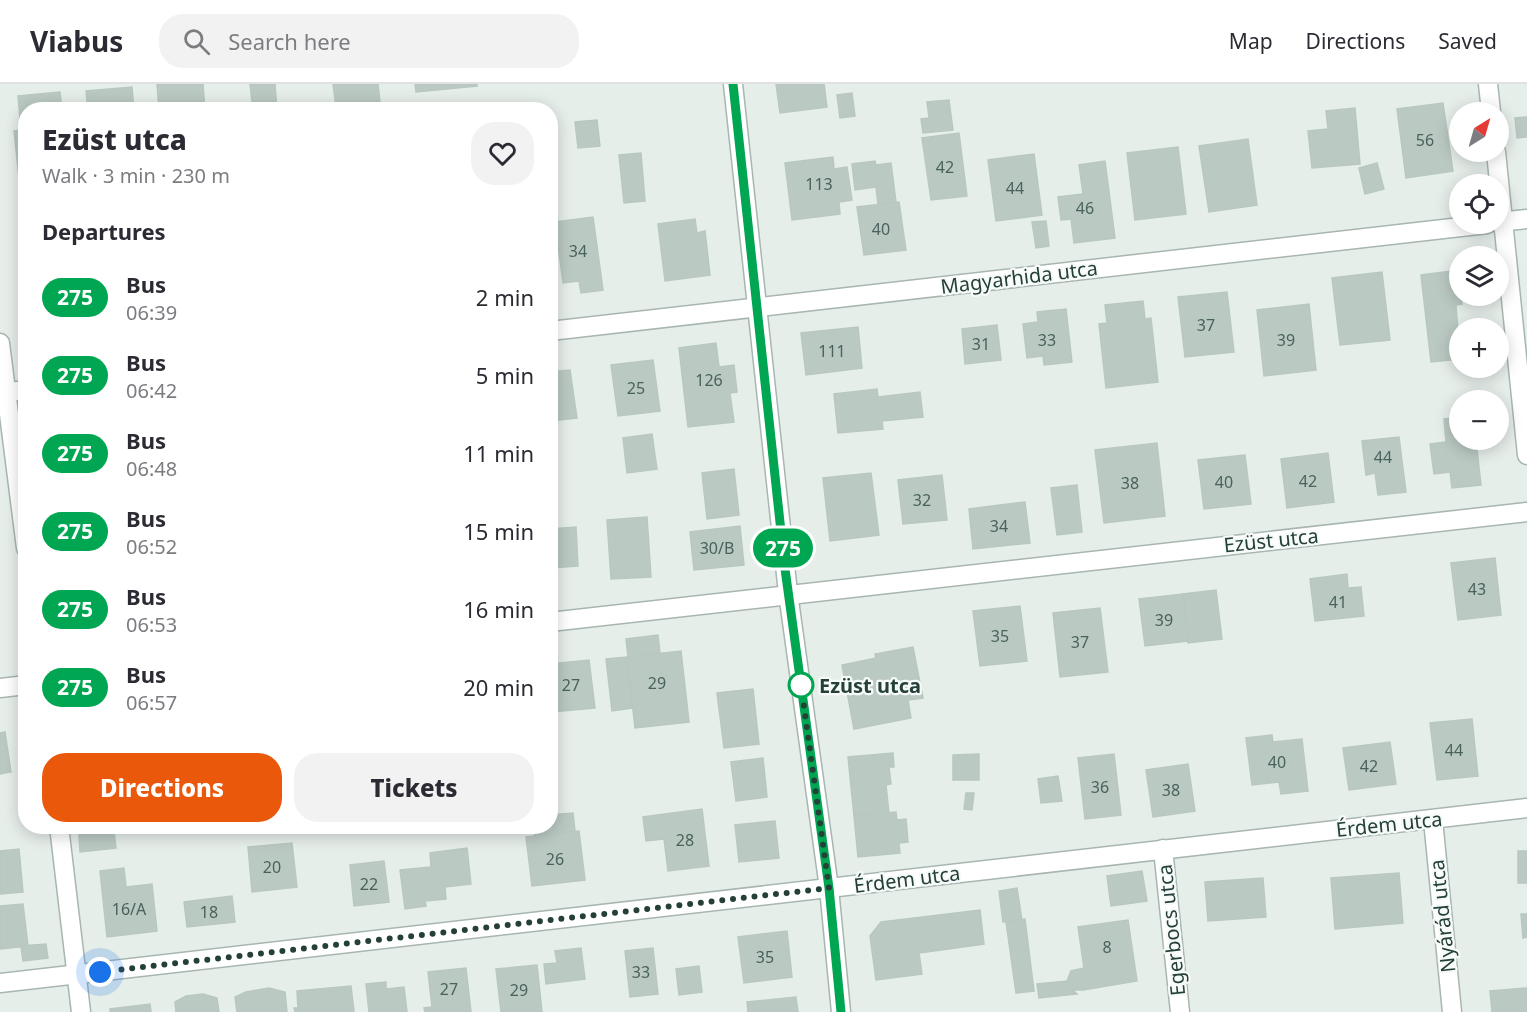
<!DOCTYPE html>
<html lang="en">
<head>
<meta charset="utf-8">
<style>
	body { margin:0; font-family:"Noto Sans",sans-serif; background:#f2f2f3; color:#2b2b33; height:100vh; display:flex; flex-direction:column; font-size:22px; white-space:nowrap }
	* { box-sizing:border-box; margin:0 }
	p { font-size:20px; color:#7c7c81 }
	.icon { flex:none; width:33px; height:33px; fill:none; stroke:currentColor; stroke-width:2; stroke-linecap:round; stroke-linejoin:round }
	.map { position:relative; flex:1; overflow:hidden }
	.side { position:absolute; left:18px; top:18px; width:540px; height:732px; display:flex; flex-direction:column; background:#fff; border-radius:24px; box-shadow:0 3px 15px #0003 }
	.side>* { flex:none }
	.badge { padding:0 12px; border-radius:20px; font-size:21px; line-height:39px }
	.needle { width:39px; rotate:37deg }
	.controls { position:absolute; left:1449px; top:18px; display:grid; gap:12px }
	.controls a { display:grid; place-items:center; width:60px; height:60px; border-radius:50%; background:#fff; box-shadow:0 3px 15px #0003; font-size:30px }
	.you { position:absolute; width:30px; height:30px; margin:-15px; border:4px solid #fff; border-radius:50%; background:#1a73e8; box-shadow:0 0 0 9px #1a73e833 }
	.map>.badge { position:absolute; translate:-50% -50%; box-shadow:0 0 0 3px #fff }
	h2 { padding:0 24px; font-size:22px; line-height:54px }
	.round { display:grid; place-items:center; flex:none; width:63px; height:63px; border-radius:24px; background:#f2f2f3 }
	.overview { display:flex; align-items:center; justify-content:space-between; height:102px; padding:0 24px }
	h1 { font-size:28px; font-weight:800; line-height:45px }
	.cta { display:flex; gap:12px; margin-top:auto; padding:12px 24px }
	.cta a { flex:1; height:69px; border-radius:24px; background:#ea580c; color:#fff; font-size:24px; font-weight:800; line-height:69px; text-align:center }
	.cta a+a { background:#f2f2f3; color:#2b2b33 }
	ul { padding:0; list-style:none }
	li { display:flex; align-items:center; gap:18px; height:78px; padding:0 24px }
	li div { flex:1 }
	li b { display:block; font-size:22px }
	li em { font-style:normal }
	li .badge { min-width:66px; font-weight:700; text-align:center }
	header { display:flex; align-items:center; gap:36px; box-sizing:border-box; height:84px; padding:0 30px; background:#fff; border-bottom:2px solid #e1e1e2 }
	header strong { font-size:28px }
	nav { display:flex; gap:33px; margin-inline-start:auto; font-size:21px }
	.search { width:420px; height:54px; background:#f2f2f3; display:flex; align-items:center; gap:15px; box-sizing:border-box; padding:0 21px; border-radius:24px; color:#7c7c81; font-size:22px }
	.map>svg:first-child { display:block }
	.building { fill:#bbc9c3; stroke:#b8c8c1; stroke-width:1.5 }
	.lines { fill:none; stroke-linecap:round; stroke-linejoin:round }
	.street-casing { stroke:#a8b6b1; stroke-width:21 }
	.street { stroke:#fff; stroke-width:18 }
	.line-casing { stroke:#fff; stroke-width:14 }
	.line { stroke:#00a651; stroke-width:9 }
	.walk { stroke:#254039; stroke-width:6; stroke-dasharray:0 10.8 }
	.stop-dot { fill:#fff; stroke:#00a651; stroke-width:3 }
	.labels { text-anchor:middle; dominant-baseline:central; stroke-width:4.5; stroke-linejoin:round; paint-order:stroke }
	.number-label { font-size:16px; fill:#4a625c }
	.street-label { font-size:20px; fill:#254039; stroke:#f6faf8 }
	.stop-label { font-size:20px; font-weight:bold; fill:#254039; stroke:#f6faf8; text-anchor:start }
</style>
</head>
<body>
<header>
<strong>Viabus</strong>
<div class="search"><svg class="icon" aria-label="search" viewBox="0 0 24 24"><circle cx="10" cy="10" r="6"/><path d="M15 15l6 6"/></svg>Search here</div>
<nav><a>Map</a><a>Directions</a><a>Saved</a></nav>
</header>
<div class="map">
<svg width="1527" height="928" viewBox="0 0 1527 928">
	<rect width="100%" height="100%" fill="#e6eeea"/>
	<!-- building -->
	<g class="building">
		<polygon points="157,0 203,0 205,26 159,26"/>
		<polygon points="250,0 275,0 277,26 253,26"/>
		<polygon points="333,0 378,0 380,18 336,23"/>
		<polygon points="415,0 477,0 477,2 416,8"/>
		<polygon points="776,0 824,0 827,23 780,29"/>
		<polygon points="132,3 134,26 88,26 86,7"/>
		<polygon points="60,8 62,26 26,26 26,93 19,94 14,47 21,46 18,12"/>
		<polygon points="852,9 855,32 840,34 837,11"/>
		<polygon points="949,16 953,46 923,49 921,35 929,34 927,18"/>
		<polygon points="1443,19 1453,87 1406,94 1397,25"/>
		<polygon points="1355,24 1360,80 1312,84 1308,47 1328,45 1326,27"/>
		<polygon points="1527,33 1527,53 1517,54 1515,34"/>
		<polygon points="597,36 600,62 578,64 575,38"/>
		<polygon points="959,49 967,112 931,116 922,54"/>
		<polygon points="1248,55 1257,121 1209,128 1199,62"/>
		<polygon points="1178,63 1186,130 1135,136 1127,69"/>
		<polygon points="641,69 645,117 624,119 619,71"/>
		<polygon points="1034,70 1042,131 996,137 988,76"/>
		<polygon points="833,73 834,85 847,83 852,116 839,118 840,130 792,136 785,79"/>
		<polygon points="875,77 876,81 891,79 896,118 878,121 876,103 855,106 852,80"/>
		<polygon points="1105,77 1115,154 1074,159 1071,135 1061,136 1058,113 1083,110 1079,81"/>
		<polygon points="1377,79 1384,105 1365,110 1359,84"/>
		<polygon points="899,118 906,166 864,171 857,123"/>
		<polygon points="593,133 603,206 581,209 579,197 563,199 555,138"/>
		<polygon points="695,135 697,149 705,147 710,191 665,197 658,140"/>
		<polygon points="1046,137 1049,162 1036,164 1032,138"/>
		<polygon points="1459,186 1462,220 1456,221 1460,275 1431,278 1421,191"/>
		<polygon points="1382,188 1390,256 1340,261 1332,194"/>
		<polygon points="1227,208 1234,268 1185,273 1178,213"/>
		<polygon points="1143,217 1145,235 1151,234 1158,298 1106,304 1099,240 1107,239 1105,221"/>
		<polygon points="1309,220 1316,286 1264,292 1257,226"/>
		<polygon points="1066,225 1072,278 1044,281 1043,272 1027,274 1023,240 1038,238 1037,228"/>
		<polygon points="997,241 1001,276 965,280 962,245"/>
		<polygon points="858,243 862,284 806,291 801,249"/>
		<polygon points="716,259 719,283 734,281 737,308 730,309 734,338 688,343 679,264"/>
		<polygon points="653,276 660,327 618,332 611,281"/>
		<polygon points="570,286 577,334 550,337 550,288"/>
		<polygon points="877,305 878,313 920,308 923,333 882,337 883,345 838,349 834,310"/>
		<polygon points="1460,333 1460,356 1476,356 1481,401 1452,404 1450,388 1434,390 1430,360 1446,358 1444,335"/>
		<polygon points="652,350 657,385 627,389 623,354"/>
		<polygon points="1399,353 1406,408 1378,411 1375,389 1366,391 1362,357"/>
		<polygon points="1157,359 1165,432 1104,439 1095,366"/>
		<polygon points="1328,369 1334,418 1287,424 1281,375"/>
		<polygon points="1245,371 1251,420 1204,425 1198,376"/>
		<polygon points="734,385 739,431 707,435 702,389"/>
		<polygon points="871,389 879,451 830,457 823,394"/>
		<polygon points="942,391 947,436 903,440 898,396"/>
		<polygon points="1077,401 1082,448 1057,451 1051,404"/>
		<polygon points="1025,418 1030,459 973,465 969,425"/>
		<polygon points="647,433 651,493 611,495 607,436"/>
		<polygon points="740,442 744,481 694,486 690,448"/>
		<polygon points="576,443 578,482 550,484 550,445"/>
		<polygon points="1495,474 1501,531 1458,536 1451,479"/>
		<polygon points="1347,490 1348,504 1361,503 1364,532 1315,537 1310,495"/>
		<polygon points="1216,506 1222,555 1188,559 1183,510"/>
		<polygon points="1183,510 1188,557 1145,562 1139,515"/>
		<polygon points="1020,522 1027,577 980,582 973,527"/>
		<polygon points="1100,524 1108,588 1060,593 1053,529"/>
		<polygon points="658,551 660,569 628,573 626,555"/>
		<polygon points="913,563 923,614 908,616 911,634 854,645 842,581 876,574 875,570"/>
		<polygon points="681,567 689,638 635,644 627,573"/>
		<polygon points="627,573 632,624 612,627 606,575"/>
		<polygon points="589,576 595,624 551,628 550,580"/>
		<polygon points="753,605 759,660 724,664 717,609"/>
		<polygon points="1472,635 1478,692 1437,696 1430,639"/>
		<polygon points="5,648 11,688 0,690 0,649"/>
		<polygon points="1272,651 1273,658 1302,655 1308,707 1281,710 1279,698 1252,701 1246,654"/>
		<polygon points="1390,658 1396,700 1349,706 1343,664"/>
		<polygon points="893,669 894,683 889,683 891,700 886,701 889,729 854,732 848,673"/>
		<polygon points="979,670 979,696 953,696 953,671"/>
		<polygon points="1114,670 1121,731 1085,735 1078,674"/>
		<polygon points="763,674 767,713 736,717 731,678"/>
		<polygon points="1188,680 1195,727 1153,733 1146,686"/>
		<polygon points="1058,692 1062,717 1041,719 1038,695"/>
		<polygon points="966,709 974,709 972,726 964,725"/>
		<polygon points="702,725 709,782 668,787 664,755 646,757 643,733"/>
		<polygon points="896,728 897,736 906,735 908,758 899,759 900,769 858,773 854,732"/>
		<polygon points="573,729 575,747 535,752 533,742 550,742 550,731"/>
		<polygon points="775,737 779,774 739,778 735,741"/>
		<polygon points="114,747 116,764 80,768 79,751"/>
		<polygon points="579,747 585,796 532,802 526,753"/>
		<polygon points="292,759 297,803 252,808 248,763"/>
		<polygon points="467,764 471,800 445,803 446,815 425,817 426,822 405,825 400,786 431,783 430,769"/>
		<polygon points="19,765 23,808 0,810 0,767"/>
		<rect x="1518" y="767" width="9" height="32"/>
		<polygon points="384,777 389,818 354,822 350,781"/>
		<polygon points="124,784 126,803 152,800 157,847 107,853 100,787"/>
		<polygon points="1142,787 1147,817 1111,822 1107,792"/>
		<polygon points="1399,789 1403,839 1335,845 1331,794"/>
		<polygon points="1263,794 1266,833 1208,837 1205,798"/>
		<polygon points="1017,804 1022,836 1003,838 999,807"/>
		<polygon points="232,812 235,838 187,843 184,818"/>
		<polygon points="23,820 28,862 0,865 0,822"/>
		<polygon points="980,826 984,860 919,869 922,890 876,896 870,852 881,838"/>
		<polygon points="1521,830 1527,830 1527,853 1523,854"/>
		<polygon points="1025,835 1034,907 1016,909 1006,838"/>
		<polygon points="1128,836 1137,897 1083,906 1072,906 1068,902 1067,897 1071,887 1084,884 1078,843"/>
		<polygon points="787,847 792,893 744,899 738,853"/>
		<polygon points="46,860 48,874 23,877 21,862"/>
		<polygon points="581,864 585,895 546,900 544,880 557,879 555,867"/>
		<polygon points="653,864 658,910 630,913 625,867"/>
		<polygon points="537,881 542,928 501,928 496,885"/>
		<polygon points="699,882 702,908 679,911 676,885"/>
		<polygon points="466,884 471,928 425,928 424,924 432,923 428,888"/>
		<polygon points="1067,897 1068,902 1077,910 1039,914 1037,900"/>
		<polygon points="386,898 386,905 404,903 407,928 369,928 366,900"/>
		<polygon points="351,902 354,928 295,928 294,924 298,924 297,907"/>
		<polygon points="269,904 285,908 287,928 237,928 235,913 246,908"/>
		<polygon points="1527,904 1527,928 1492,928 1490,907"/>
		<polygon points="203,910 217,914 219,928 176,928 175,918 186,912"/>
		<polygon points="796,913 798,928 748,928 747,918"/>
		<polygon points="150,920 151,928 110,928 110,925"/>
	</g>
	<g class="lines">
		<!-- street casing -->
		<g class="street-casing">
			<g id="street">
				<polyline points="733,0 788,509 829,804 841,928"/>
				<polyline points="1488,0 1491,28"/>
				<polyline points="1496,68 1527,371"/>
				<polyline points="1498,138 1527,135"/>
				<polyline points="550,247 1487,140"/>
				<polyline points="0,259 26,464"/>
				<polyline points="0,309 26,306"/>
				<polyline points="550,538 1527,428"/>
				<polyline points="0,604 26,601"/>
				<polyline points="1433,736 1452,928"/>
				<polyline points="59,742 81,928"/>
				<polyline points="1163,765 1180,928"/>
				<polyline points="0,899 1527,724"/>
			</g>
		</g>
		<!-- street -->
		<use href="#street" class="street"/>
	</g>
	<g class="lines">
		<!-- line casing -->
		<g class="line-casing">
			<polyline id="line" points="733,0 785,485 829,804 841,928"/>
		</g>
		<!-- line -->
		<use href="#line" class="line"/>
		<!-- walk -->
		<polyline class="walk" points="100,888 829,804 801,601"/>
	</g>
	<!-- markers -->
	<circle class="stop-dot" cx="801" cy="601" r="12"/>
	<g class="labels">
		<!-- number labels -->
		<g class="number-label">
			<text x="1425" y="56">56</text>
			<text x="945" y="83">42</text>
			<text x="819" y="100">113</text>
			<text x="1015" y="104">44</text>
			<text x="1085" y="124">46</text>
			<text x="881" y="145">40</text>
			<text x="578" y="167">34</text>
			<text x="1206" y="241">37</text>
			<text x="1047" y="256">33</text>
			<text x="1286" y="256">39</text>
			<text x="981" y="260">31</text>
			<text x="832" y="267">111</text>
			<text x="709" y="296">126</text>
			<text x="636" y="304">25</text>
			<text x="1383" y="373">44</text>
			<text x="1308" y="397">42</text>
			<text x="1224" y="398">40</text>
			<text x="1130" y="399">38</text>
			<text x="922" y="416">32</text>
			<text x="999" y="442">34</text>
			<text x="717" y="464">30/B</text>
			<text x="1477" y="505">43</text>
			<text x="1338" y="518">41</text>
			<text x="1164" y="536">39</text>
			<text x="1000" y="552">35</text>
			<text x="1080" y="558">37</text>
			<text x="657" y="599">29</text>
			<text x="571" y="601">27</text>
			<text x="1454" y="666">44</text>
			<text x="1277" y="678">40</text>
			<text x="1369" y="682">42</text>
			<text x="1100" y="703">36</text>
			<text x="1171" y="706">38</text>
			<text x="685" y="756">28</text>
			<text x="555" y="775">26</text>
			<text x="272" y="783">20</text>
			<text x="369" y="800">22</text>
			<text x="129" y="825">16/A</text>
			<text x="209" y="828">18</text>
			<text x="1107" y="863">8</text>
			<text x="765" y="873">35</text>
			<text x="641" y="888">33</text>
			<text x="449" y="905">27</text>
			<text x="519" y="906">29</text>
		</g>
		<!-- street labels -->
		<g class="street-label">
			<text transform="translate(1019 193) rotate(-7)">Magyarhida utca</text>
			<text transform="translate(1271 456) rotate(-6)">Ezüst utca</text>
			<text transform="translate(1389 740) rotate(-6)">Érdem utca</text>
			<text transform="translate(907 795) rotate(-7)">Érdem utca</text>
			<text transform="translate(1442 832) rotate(-96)">Nyárád utca</text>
			<text transform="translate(1171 846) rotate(-96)">Egerbocs utca</text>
		</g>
		<!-- stop labels -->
		<g class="stop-label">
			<text x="819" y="601">Ezüst utca</text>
		</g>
	</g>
</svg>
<div class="controls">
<a><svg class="needle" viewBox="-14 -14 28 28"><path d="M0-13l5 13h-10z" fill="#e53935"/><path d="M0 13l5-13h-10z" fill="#7c7c81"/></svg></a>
<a><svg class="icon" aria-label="locate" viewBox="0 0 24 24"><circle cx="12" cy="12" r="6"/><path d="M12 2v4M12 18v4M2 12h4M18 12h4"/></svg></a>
<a><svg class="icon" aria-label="layers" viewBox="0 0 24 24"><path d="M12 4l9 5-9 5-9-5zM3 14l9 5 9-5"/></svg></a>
<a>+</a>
<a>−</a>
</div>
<div class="you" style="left:100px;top:888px"></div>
<b class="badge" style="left:783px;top:464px;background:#00a651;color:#fff">275</b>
<section class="side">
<div class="overview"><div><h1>Ezüst utca</h1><p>Walk · 3 min · 230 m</p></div><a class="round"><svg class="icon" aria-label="heart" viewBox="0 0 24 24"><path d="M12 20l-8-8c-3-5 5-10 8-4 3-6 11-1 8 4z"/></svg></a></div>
<h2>Departures</h2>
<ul>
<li><span class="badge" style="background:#00a651;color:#fff">275</span><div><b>Bus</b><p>06:39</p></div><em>2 min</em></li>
<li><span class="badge" style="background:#00a651;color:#fff">275</span><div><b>Bus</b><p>06:42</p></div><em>5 min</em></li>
<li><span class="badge" style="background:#00a651;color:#fff">275</span><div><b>Bus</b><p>06:48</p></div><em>11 min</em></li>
<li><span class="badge" style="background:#00a651;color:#fff">275</span><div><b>Bus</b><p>06:52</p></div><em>15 min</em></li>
<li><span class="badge" style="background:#00a651;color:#fff">275</span><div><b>Bus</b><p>06:53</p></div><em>16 min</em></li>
<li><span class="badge" style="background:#00a651;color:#fff">275</span><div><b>Bus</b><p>06:57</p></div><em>20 min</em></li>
</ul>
<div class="cta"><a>Directions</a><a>Tickets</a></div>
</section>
</div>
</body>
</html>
